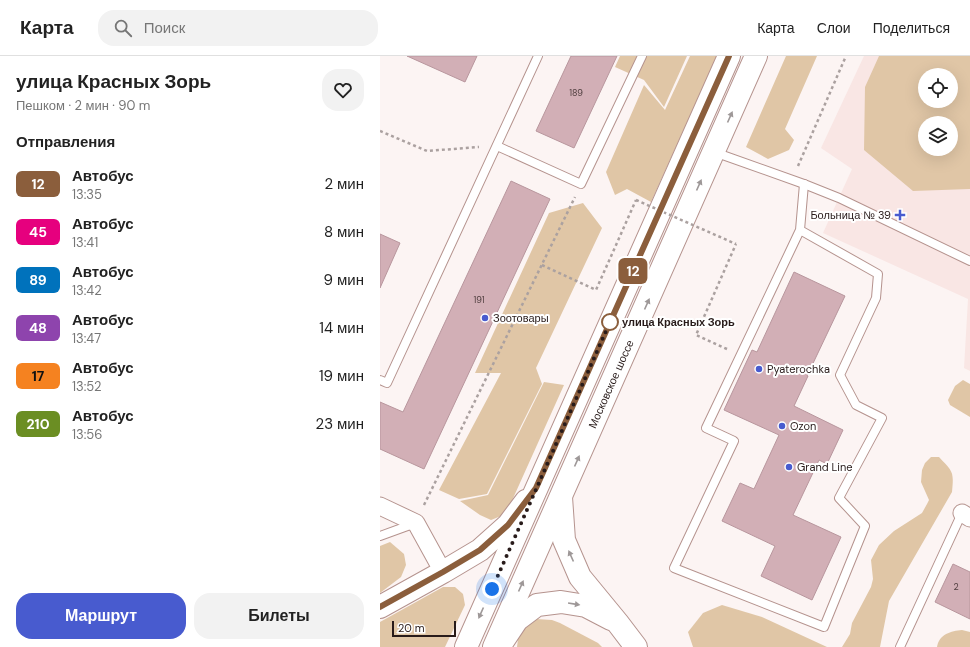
<!DOCTYPE html>
<html lang="ru">
<head>
<meta charset="utf-8">
<style>
	body { margin:0; font-family:"DM Sans",sans-serif; background:#f2f2f2; color:#222; height:100vh; display:flex; flex-direction:column; font-size:15px; white-space:nowrap }
	* { box-sizing:border-box; margin:0 }
	p { font-size:13px; color:#767676 }
	.icon { flex:none; width:22px; height:22px; fill:none; stroke:currentColor; stroke-width:2; stroke-linecap:round; stroke-linejoin:round }
	.map { position:relative; flex:1; overflow:hidden }
	.sheet { display:flex; flex-direction:column; background:#fff; width:380px }
	.sheet>* { flex:none }
	.badge { padding:0 8px; border-radius:6px; font-size:14px; line-height:26px }
	.tools { position:absolute; left:538px; top:12px; display:grid; gap:8px }
	.tools a { display:grid; place-items:center; width:40px; height:40px; border-radius:50%; background:#fff; box-shadow:0 4px 16px #0002; font-size:20px }
	.scale { position:absolute; left:12px; bottom:10px; width:64px; box-sizing:border-box; padding-left:4px; border:2px solid #281b1a; border-top:0; font-size:11px; line-height:14px; white-space:nowrap; color:#281b1a; -webkit-text-stroke:3px #fff; paint-order:stroke }
	.you { position:absolute; width:20px; height:20px; margin:-10px; border:3px solid #fff; border-radius:50%; background:#1a73e8; box-shadow:0 0 0 6px #1a73e833 }
	.map>.badge { position:absolute; translate:-50% -50%; box-shadow:0 0 0 2px #fff }
	h2 { padding:0 16px; font-size:15px; line-height:36px }
	.round { display:grid; place-items:center; flex:none; width:42px; height:42px; border-radius:16px; background:#f2f2f2 }
	.head { display:flex; align-items:center; justify-content:space-between; height:68px; padding:0 16px }
	h1 { font-size:19px; font-weight:600; line-height:30px }
	.action { display:flex; gap:8px; margin-top:auto; padding:8px 16px }
	.action a { flex:1; height:46px; border-radius:16px; background:#485bcf; color:#fff; font-size:16px; font-weight:600; line-height:46px; text-align:center }
	.action a+a { background:#f2f2f2; color:#222 }
	ul { padding:0; list-style:none }
	li { display:flex; align-items:center; gap:12px; height:48px; padding:0 16px }
	li div { flex:1 }
	li b { display:block; font-size:15px }
	li em { font-style:normal }
	li .badge { min-width:44px; font-weight:700; text-align:center }
	header { display:flex; align-items:center; gap:24px; box-sizing:border-box; height:56px; padding:0 20px; background:#fff; border-bottom:1px solid #e0e0e0 }
	header strong { font-size:19px }
	nav { display:flex; gap:22px; margin-inline-start:auto; font-size:14px }
	.search { width:280px; height:36px; background:#f2f2f2; display:flex; align-items:center; gap:10px; box-sizing:border-box; padding:0 14px; border-radius:16px; color:#767676; font-size:15px }
	main { display:flex; flex:1; min-height:0 }
	.map>svg:first-child { display:block }
	.built { fill:#f9e6e4; fill-rule:evenodd }
	.green { fill:#e0c6a6; fill-rule:evenodd }
	.building { fill:#d2afb6; stroke:#b8969d }
	.lines { fill:none; stroke-linecap:round; stroke-linejoin:round }
	.service-casing { stroke:#b5938e; stroke-width:10 }
	.minor-casing { stroke:#b5938e; stroke-width:19 }
	.secondary-casing { stroke:#b5938e; stroke-width:24 }
	.primary-casing { stroke:#b5938e; stroke-width:24 }
	.path { stroke:#aba1a0; stroke-width:2.5; stroke-dasharray:3 3; stroke-linecap:butt }
	.service { stroke:#fff; stroke-width:8 }
	.minor { stroke:#fff; stroke-width:17 }
	.secondary { stroke:#fff; stroke-width:22 }
	.primary { stroke:#fff; stroke-width:22 }
	.path-bridge { stroke:#aba1a0; stroke-width:2.5; stroke-dasharray:3 3; stroke-linecap:butt }
	.oneway { fill:#9e9898 }
	.line-casing { stroke:#fff; stroke-width:9 }
	.line { stroke:#8b5e3c; stroke-width:6 }
	.walk { stroke:#281b1a; stroke-width:4; stroke-dasharray:0 7.2 }
	.poi-dot { fill:#485bcf; stroke:#fff; stroke-width:1.5 }
	.stop-dot { fill:#fff; stroke:#8b5e3c; stroke-width:2 }
	.labels { text-anchor:middle; dominant-baseline:central; stroke-width:4; stroke-linejoin:round; paint-order:stroke }
	.number-label { font-size:9px; fill:#524041 }
	.poi-label { font-size:11px; fill:#281b1a; stroke:#fff; text-anchor:start }
	.stop-label { font-size:11px; font-weight:bold; fill:#281b1a; stroke:#fff; text-anchor:start }
	.street-label { font-size:11px; fill:#281b1a; stroke:#fff }
</style>
</head>
<body>
<header>
<strong>Карта</strong>
<div class="search"><svg class="icon" aria-label="search" viewBox="0 0 24 24"><circle cx="10" cy="10" r="6"/><path d="M15 15l6 6"/></svg>Поиск</div>
<nav><a>Карта</a><a>Слои</a><a>Поделиться</a></nav>
</header>
<main>
<section class="sheet">
<div class="head"><div><h1>улица Красных Зорь</h1><p>Пешком · 2 мин · 90 m</p></div><a class="round"><svg class="icon" aria-label="heart" viewBox="0 0 24 24"><path d="M12 20l-8-8c-3-5 5-10 8-4 3-6 11-1 8 4z"/></svg></a></div>
<h2>Отправления</h2>
<ul>
<li><span class="badge" style="background:#8b5e3c;color:#fff">12</span><div><b>Автобус</b><p>13:35</p></div><em>2 мин</em></li>
<li><span class="badge" style="background:#e6007e;color:#fff">45</span><div><b>Автобус</b><p>13:41</p></div><em>8 мин</em></li>
<li><span class="badge" style="background:#0072bc;color:#fff">89</span><div><b>Автобус</b><p>13:42</p></div><em>9 мин</em></li>
<li><span class="badge" style="background:#8e44ad;color:#fff">48</span><div><b>Автобус</b><p>13:47</p></div><em>14 мин</em></li>
<li><span class="badge" style="background:#f58220;color:#111">17</span><div><b>Автобус</b><p>13:52</p></div><em>19 мин</em></li>
<li><span class="badge" style="background:#6b8e23;color:#fff">210</span><div><b>Автобус</b><p>13:56</p></div><em>23 мин</em></li>
</ul>
<div class="action"><a>Маршрут</a><a>Билеты</a></div>
</section>
<div class="map">
<svg width="590" height="591" viewBox="0 0 590 591">
	<rect width="100%" height="100%" fill="#fcf4f3"/>
	<!-- built -->
	<path class="built" d="M484,0H590V315L584,312L588,243L443,177L472,113L441,92ZM545,19H571V45H545ZM545,67H571V93H545Z"/>
	<!-- green -->
	<g class="green">
		<polygon points="240,0 307,0 284,51 264,24 235,11"/>
		<polygon points="310,0 337,0 271,146 247,133 235,139 226,116 264,29 285,54"/>
		<polygon points="406,0 437,0 405,73 414,84 409,94 388,103 366,91"/>
		<path d="M499,0H590V133L533,135L484,94L485,31ZM545,19H571V45H545ZM545,67H571V93H545Z"/>
		<polygon points="203,147 222,172 156,312 162,328 107,438 79,443 59,434 121,317 95,317 169,157"/>
		<polygon points="583,324 590,328 590,361 570,349 568,344 575,330"/>
		<polygon points="164,326 184,329 126,458 111,464 100,459 80,445 108,439"/>
		<path d="M551,401H559C573,416 574,415 572,436L509,545L500,591H462L470,578L472,567L491,531L493,523L491,504L499,489L514,475L542,457L547,448L549,444L541,426L542,414L545,407Z"/>
		<polygon points="10,486 24,498 26,509 21,521 0,537 0,490"/>
		<polygon points="63,531 75,531 83,538 85,549 65,591 0,591 0,566"/>
		<polygon points="342,549 382,561 447,591 313,591 308,576 323,557"/>
		<polygon points="156,563 172,564 180,567 218,587 222,591 137,591 138,583 145,569"/>
		<path d="M582,574L590,576V591H557C559,578 571,575 582,574Z"/>
	</g>
	<!-- building -->
	<g class="building">
		<polygon points="27,0 97,0 85,26"/>
		<polygon points="191,0 237,0 194,92 156,75"/>
		<polygon points="131,125 170,143 44,413 0,393 0,346 23,356"/>
		<polygon points="0,178 20,187 0,232"/>
		<polygon points="414,216 465,240 427,320 428,320 414,350 463,374 447,408 439,404 413,459 461,481 432,544 381,520 395,490 342,465 360,427 374,433 399,379 344,354 372,294 377,296"/>
		<polygon points="573,508 590,516 590,563 555,546"/>
	</g>
	<g class="lines">
		<!-- service casing -->
		<g class="service-casing">
			<g id="service">
				<polyline points="117,90 201,128 262,0"/>
				<polyline points="334,96 424,128 459,142 590,205"/>
				<polyline points="420,174 498,218 496,242 460,319 476,349 502,362 459,442 485,470 444,571 294,512 354,385 326,372 420,174 424,128"/>
				<polyline points="0,324 7,327 158,0"/>
				<polyline points="0,480 33,468"/>
				<polyline points="520,591 582,457"/>
			</g>
		</g>
		<!-- minor casing -->
		<g class="minor-casing">
			<g id="minor">
				<polyline points="0,450 36,467 63,516"/>
				<polyline points="582,457 590,462"/>
			</g>
		</g>
		<!-- secondary casing -->
		<g class="secondary-casing">
			<g id="secondary">
				<polyline points="181,441 184,484 200,521 237,566 256,591"/>
				<polyline points="0,551 63,516 100,494 128,469 146,445"/>
				<polyline points="121,588 137,564 157,549 181,546 206,550 231,563"/>
			</g>
		</g>
		<!-- primary casing -->
		<g class="primary-casing">
			<g id="primary">
				<polyline points="86,591 349,0"/>
				<polyline points="114,591 376,0"/>
			</g>
		</g>
		<!-- path -->
		<g class="path">
			<polyline points="0,75 47,95 99,91"/>
			<polyline points="418,110 466,0"/>
			<polyline points="162,209 216,234 256,144"/>
			<polyline points="347,293 316,279 356,188"/>
			<polyline points="44,449 195,141"/>
		</g>
		<!-- service -->
		<use href="#service" class="service"/>
		<!-- minor -->
		<use href="#minor" class="minor"/>
		<!-- secondary -->
		<use href="#secondary" class="secondary"/>
		<!-- primary -->
		<use href="#primary" class="primary"/>
		<!-- path-bridge -->
		<polyline class="path-bridge" points="256,144 356,188"/>
	</g>
	<!-- one-way arrows -->
	<defs><path id="oneway-solid" d="M-6-.8H1V-3.2L6.5 0L1 3.2V.8H-6Z"/></defs>
	<g class="oneway">
		<use href="#oneway-solid" transform="translate(350 61) rotate(-66)"/>
		<use href="#oneway-solid" transform="translate(319 129) rotate(-66)"/>
		<use href="#oneway-solid" transform="translate(267 248) rotate(-66)"/>
		<use href="#oneway-solid" transform="translate(197 405) rotate(-66)"/>
		<use href="#oneway-solid" transform="translate(191 500) rotate(-114)"/>
		<use href="#oneway-solid" transform="translate(141 530) rotate(-66)"/>
		<use href="#oneway-solid" transform="translate(194 548) rotate(9)"/>
		<use href="#oneway-solid" transform="translate(101 557) rotate(114)"/>
	</g>
	<g class="lines">
		<!-- line casing -->
		<g class="line-casing">
			<polyline id="line" points="0,551 63,516 100,494 128,469 156,432 349,0"/>
		</g>
		<!-- line -->
		<use href="#line" class="line"/>
		<!-- walk -->
		<polyline class="walk" points="112,533 230,266"/>
	</g>
	<!-- markers -->
	<g class="poi-dot">
		<path d="M518 153h4v4h4v4h-4v4h-4v-4h-4v-4h4z"/>
		<circle cx="105" cy="262" r="4"/>
		<circle cx="379" cy="313" r="4"/>
		<circle cx="402" cy="370" r="4"/>
		<circle cx="409" cy="411" r="4"/>
	</g>
	<circle class="stop-dot" cx="230" cy="266" r="8"/>
	<g class="labels">
		<!-- number labels -->
		<g class="number-label">
			<text x="196" y="37">189</text>
			<text x="99" y="244">191</text>
			<text x="576" y="531">2</text>
		</g>
		<!-- poi labels -->
		<g class="poi-label">
			<text x="511" y="159" text-anchor="end">Больница № 39</text>
			<text x="113" y="262">Зоотовары</text>
			<text x="387" y="313">Pyaterochka</text>
			<text x="410" y="370">Ozon</text>
			<text x="417" y="411">Grand Line</text>
		</g>
		<!-- stop labels -->
		<g class="stop-label">
			<text x="242" y="266">улица Красных Зорь</text>
		</g>
		<!-- street labels -->
		<g class="street-label">
			<text transform="translate(231 328) rotate(-66)">Московское шоссе</text>
		</g>
	</g>
</svg>
<div class="tools">
<a><svg class="icon" aria-label="locate" viewBox="0 0 24 24"><circle cx="12" cy="12" r="6"/><path d="M12 2v4M12 18v4M2 12h4M18 12h4"/></svg></a>
<a><svg class="icon" aria-label="layers" viewBox="0 0 24 24"><path d="M12 4l9 5-9 5-9-5zM3 14l9 5 9-5"/></svg></a>
</div>
<div class="scale">20 m</div>
<div class="you" style="left:112px;top:533px"></div>
<b class="badge" style="left:253px;top:215px;background:#8b5e3c;color:#fff">12</b>
</div>
</main>
</body>
</html>
